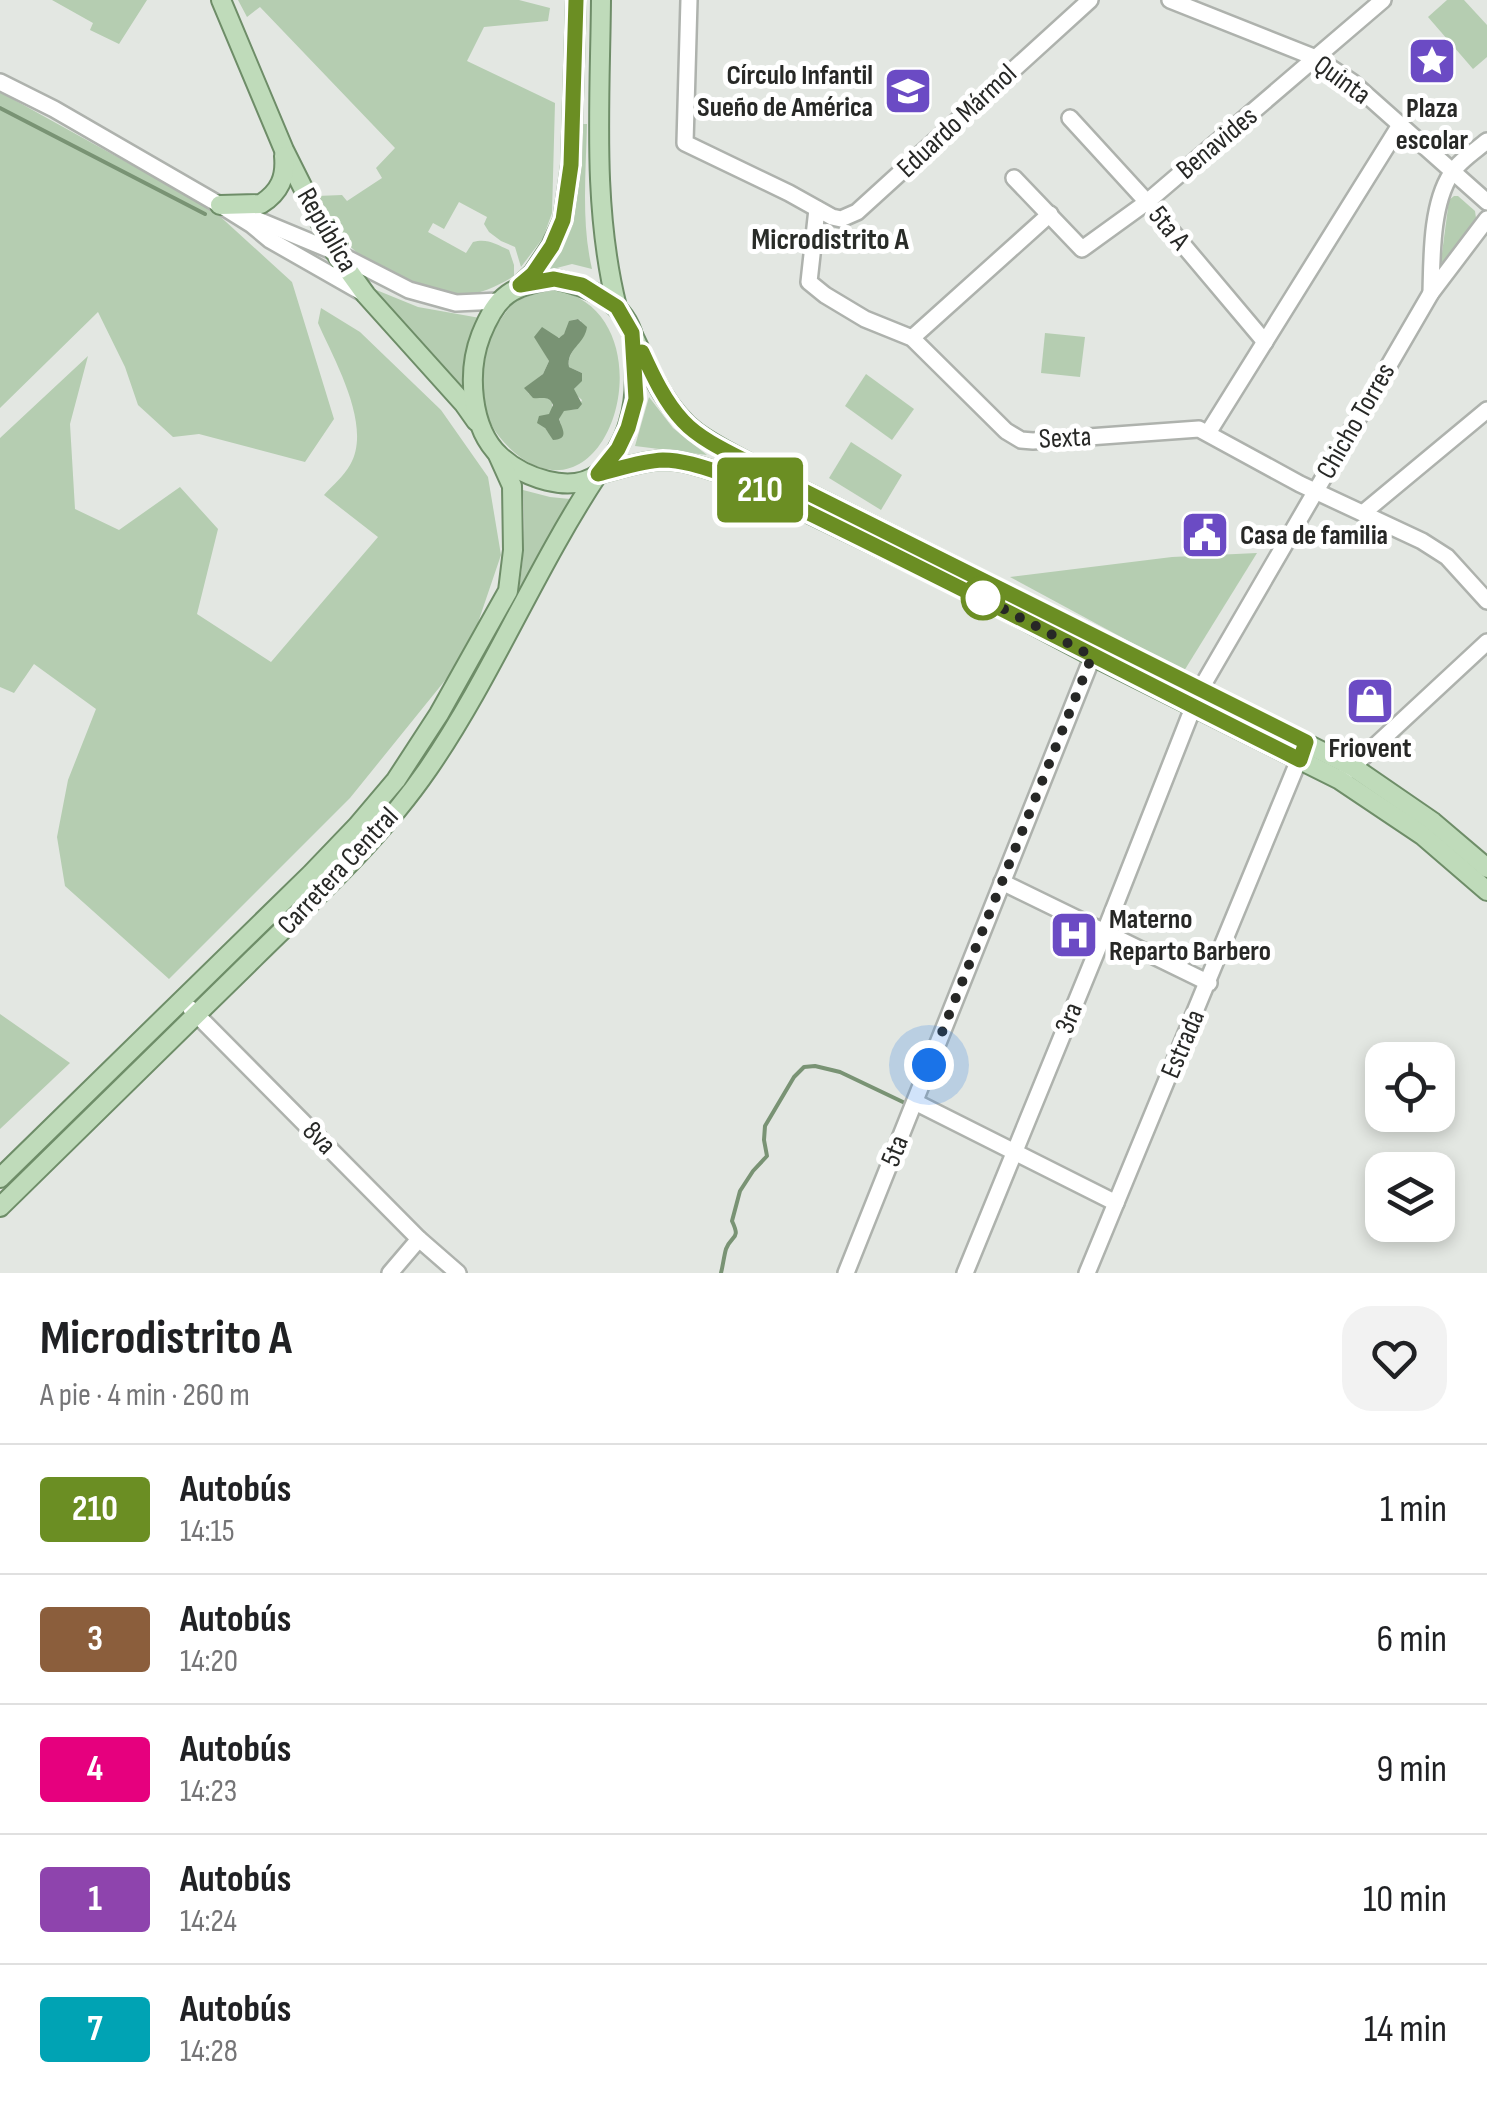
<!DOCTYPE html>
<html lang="es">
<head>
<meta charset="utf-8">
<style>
	body { margin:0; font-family:"Sofia Sans Condensed",sans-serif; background:#f2f2f2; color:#202124; height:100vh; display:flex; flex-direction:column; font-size:38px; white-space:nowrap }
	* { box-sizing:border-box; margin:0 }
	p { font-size:32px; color:#757577 }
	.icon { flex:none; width:55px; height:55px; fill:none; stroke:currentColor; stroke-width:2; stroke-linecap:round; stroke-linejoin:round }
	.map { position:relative; height:1273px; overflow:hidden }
	.sheet { display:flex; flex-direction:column; background:#fff; flex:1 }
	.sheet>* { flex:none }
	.badge { padding:0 20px; border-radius:8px; font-size:35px; line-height:65px }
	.buttons { position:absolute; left:1365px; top:1042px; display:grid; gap:20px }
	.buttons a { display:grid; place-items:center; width:90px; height:90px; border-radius:20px; background:#fff; box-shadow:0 5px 15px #0003; font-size:50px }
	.you { position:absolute; width:50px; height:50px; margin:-25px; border:8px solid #fff; border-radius:50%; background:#1a73e8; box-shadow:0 0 0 15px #1a73e833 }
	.map>.badge { position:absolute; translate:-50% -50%; box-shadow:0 0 0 5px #fff }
	.round { display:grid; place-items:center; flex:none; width:105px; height:105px; border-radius:30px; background:#f2f2f2 }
	.head { display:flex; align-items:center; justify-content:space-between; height:170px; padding:0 40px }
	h1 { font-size:48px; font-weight:700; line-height:75px }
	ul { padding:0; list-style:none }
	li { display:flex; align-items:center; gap:30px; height:130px; padding:0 40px; border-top:2px solid #e0e0e0 }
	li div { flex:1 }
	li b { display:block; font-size:38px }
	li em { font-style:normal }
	li .badge { min-width:110px; font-weight:700; text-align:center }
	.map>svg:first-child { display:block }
	.green { fill:#b5cdb1; fill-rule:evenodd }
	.water { fill:#799374 }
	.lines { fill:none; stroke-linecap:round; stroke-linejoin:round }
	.stream { stroke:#799374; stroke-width:4 }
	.minor-casing { stroke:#aeb2ad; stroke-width:20 }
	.major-casing { stroke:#6e8d68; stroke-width:22 }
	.minor { stroke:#fff; stroke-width:15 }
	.major { stroke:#bfdbba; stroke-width:18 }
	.line-casing { stroke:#fff; stroke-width:22 }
	.line { stroke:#6b8e23; stroke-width:15 }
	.walk { stroke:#272826; stroke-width:10; stroke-dasharray:0 18 }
	.stop-dot { fill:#fff; stroke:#6b8e23; stroke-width:5 }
	.labels { text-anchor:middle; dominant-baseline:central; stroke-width:10; stroke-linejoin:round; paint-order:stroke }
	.poi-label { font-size:28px; font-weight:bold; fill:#272826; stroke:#fff }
	.street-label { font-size:28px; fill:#272826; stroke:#fff }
	.neighbourhood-label { font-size:30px; font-weight:bold; fill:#292c28; stroke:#fff }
</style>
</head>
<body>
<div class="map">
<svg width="1487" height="1273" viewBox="0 0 1487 1273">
	<rect width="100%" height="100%" fill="#e3e7e2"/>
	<!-- green -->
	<g class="green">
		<polygon points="52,0 147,0 119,44 90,30 93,23"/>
		<path d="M238,0H519L550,8L548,21L484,27L467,61L555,103L552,213L543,238L521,267L515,247L501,241L489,232L484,224L487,217L459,202L444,229L433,223L428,232L466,253L473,242C487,238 496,244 509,250L514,265V276C500,285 481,294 464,295C423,295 366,269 341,236C332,224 325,209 317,196L342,195L347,201L382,178L376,168L395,148L260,7L247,17Z"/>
		<polygon points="1447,0 1464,0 1487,25 1487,57 1473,69 1428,17"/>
		<polygon points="0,92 213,210 292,282 334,419 305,462 199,434 173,437 138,405 125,367 98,312 0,408"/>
		<path d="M582,124H587C586,172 581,222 592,269L572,264L549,270C578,222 580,179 582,124Z"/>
		<polygon points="1454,196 1458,196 1475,211 1476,218 1443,264 1441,261 1449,200"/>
		<polygon points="369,287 418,307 480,318 465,356 465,389"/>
		<path d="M557,290C669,314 615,524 520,457C508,448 492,431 488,416C479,381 481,343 504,315C505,313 512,304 513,303C525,295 543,292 557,290ZM578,319L581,321C580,328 579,335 577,342C574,352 567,355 569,367L582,373L581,381L574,389V393L582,400L578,409L564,410L559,418L561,425L548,432L545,428L552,410V402L546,397L529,394L525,388L543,374L549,361L543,350L556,338L562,337L573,320Z"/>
		<path d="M321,308L360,332L441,410L488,477L501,555L468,652L350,798L169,979L65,886L57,837L68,780L96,709L34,664L14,693L0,687V438L88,356L70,424L75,509L119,530L180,487L218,529L197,614L271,662L378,537L324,495C332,486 344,476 350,465C373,426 334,360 318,323Z"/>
		<polygon points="1045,333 1085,337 1080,377 1041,373"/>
		<polygon points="866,374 914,409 892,440 845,406"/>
		<polygon points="649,397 673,428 707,455 635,446"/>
		<polygon points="851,442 902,475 881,510 829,478"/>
		<path d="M523,490L550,497L570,499L517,597C525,561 525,527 523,490Z"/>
		<polygon points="1257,553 1184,671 1010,577 1172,557"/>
		<polygon points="0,1014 70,1063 0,1129"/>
	</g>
	<!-- water -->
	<path class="water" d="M578,319L587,327C585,344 566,349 569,367L582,373V381L574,389L582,404L578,409L564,411L559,419C562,429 570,439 553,440L545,428L537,423L539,416L549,414L553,405C549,395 542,399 533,398L524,388L543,374L549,361L534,337L542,327L559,338L564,334L569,321Z"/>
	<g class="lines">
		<!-- stream -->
		<g class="stream">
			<polyline points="0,108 205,214"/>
			<path d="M721,1273C723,1265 724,1256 726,1249C732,1234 741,1240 732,1221L740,1191L753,1171L767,1156L764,1140L765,1126L794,1077L804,1067L815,1066L840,1072L905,1103"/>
		</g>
		<!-- minor casing -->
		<g class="minor-casing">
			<g id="minor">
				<polyline points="689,0 685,143 789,193 832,217 841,219 857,212 1090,0"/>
				<polyline points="1170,0 1316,58 1352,82 1487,202"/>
				<polyline points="0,82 54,109 220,205 252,225 270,240 363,293"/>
				<polyline points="1070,118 1147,202 1265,342"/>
				<polyline points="1014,178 1082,249 1147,202 1383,0"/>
				<polyline points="817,209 809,282 825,295 865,319 912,338 1006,431 1021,440 1033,441 1199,429 1300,484 1422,541 1447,557 1487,601"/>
				<polyline points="251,217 335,252 409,290 456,303 499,301"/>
				<path d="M1431,293C1432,257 1431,205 1451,174C1459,161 1475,151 1487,141"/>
				<polyline points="912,338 1050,214"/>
				<polyline points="1208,433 1400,125"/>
				<polyline points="1363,513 1487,410"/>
				<polyline points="1347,772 1487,642"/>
				<polyline points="1002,882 1209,983"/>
				<polyline points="191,1009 419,1239 458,1273"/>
				<polyline points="915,1102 1116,1203"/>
				<polyline points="390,1273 419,1239"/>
				<polyline points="846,1273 1096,648"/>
				<polyline points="965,1273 1105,931 1200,690 1431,293 1487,219"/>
				<polyline points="1087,1273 1303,750"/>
			</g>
		</g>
		<!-- major casing -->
		<g class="major-casing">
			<g id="major">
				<polyline points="221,0 284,150 335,252 366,295 464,404 476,421"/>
				<path d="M601,0C600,102 592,207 617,307"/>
				<path d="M220,205L261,204C280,192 286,177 284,156"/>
				<path d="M554,279C585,286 621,299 632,332C635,341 634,353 634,362C636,384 635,402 629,422C625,437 611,465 598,474C570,495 523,477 500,456C470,428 467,371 481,335C498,293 511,287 554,279Z"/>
				<polyline points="520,285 533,273 551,246 563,220 571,165 576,0"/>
				<path d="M632,333C648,366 665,409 696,432C719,449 747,461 772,475L1353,767L1433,822L1487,868"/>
				<polyline points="0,1178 311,874 357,826 396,780 439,714 508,591 513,550 512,486 498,455"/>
				<path d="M0,1207C85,1124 170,1041 254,958C315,898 379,840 428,769C492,676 535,569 598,474C619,469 641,461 663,460C687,460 713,471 736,478L967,590L1092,656L1340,780L1422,835L1487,891"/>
			</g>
		</g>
		<!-- minor -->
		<use href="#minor" class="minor"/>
		<!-- major -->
		<use href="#major" class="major"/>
	</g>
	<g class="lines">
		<!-- line casing -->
		<g class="line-casing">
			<path id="line" d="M576,0L571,165L563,220L552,246L533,274L520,285L554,279L582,285L617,307L632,333L636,399L628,428L618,449L598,474C619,469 641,461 663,460C687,460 713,471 736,478C926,568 1112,666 1300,760L1306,742L772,475C745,459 704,444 683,421C665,402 653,376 642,352"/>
		</g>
		<!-- line -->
		<use href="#line" class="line"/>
		<!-- walk -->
		<polyline class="walk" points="929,1065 1092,656 983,598"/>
	</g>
	<!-- icons -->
	<defs>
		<g id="sight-square" transform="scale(2.5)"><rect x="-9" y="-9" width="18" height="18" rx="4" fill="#6b4bc4" stroke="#fff"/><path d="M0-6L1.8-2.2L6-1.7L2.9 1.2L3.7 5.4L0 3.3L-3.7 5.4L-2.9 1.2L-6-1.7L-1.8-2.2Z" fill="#fff"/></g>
		<g id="school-square" transform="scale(2.5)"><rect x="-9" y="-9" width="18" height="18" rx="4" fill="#6b4bc4" stroke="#fff"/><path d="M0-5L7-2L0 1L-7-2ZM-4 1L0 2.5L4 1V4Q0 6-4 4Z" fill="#fff"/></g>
		<g id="civic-square" transform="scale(2.5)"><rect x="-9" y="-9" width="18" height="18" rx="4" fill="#6b4bc4" stroke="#fff"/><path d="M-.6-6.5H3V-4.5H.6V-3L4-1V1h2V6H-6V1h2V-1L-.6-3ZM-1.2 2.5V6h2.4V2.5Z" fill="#fff"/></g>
		<g id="shop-square" transform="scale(2.5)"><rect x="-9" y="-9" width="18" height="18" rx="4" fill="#6b4bc4" stroke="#fff"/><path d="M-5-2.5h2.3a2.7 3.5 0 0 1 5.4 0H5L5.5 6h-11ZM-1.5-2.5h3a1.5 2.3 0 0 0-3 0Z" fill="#fff"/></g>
		<g id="hospital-square" transform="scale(2.5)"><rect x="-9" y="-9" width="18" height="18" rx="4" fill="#6b4bc4" stroke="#fff"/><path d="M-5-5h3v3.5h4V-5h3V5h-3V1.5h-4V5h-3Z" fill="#fff"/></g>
	</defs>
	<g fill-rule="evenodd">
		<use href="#sight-square" x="1432" y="61"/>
		<use href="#school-square" x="908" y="91"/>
		<use href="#civic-square" x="1205" y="535"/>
		<use href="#shop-square" x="1370" y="701"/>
		<use href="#hospital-square" x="1074" y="935"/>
	</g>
	<!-- markers -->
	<circle class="stop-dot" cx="983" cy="598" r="20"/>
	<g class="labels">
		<!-- poi labels -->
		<g class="poi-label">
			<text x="873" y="75" text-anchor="end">Círculo Infantil<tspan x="873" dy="32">Sueño de América</tspan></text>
			<text x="1432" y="108">Plaza<tspan x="1432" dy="32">escolar</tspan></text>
			<text x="1240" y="535" text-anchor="start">Casa de familia</text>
			<text x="1370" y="748">Friovent</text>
			<text x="1109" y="919" text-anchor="start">Materno<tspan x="1109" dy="32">Reparto Barbero</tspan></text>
		</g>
		<!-- street labels -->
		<g class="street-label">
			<text transform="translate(1342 80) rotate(36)">Quinta</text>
			<text transform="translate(957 121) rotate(-43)">Eduardo Mármol</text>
			<text transform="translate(1217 143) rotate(-40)">Benavides</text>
			<text transform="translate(1169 228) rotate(50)">5ta A</text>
			<text transform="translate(327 230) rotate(60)">República</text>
			<text transform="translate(1356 421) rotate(-60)">Chicho Torres</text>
			<text transform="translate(1065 438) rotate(-3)">Sexta</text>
			<text transform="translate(338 871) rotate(-47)">Carretera Central</text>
			<text transform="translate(1069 1018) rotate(-68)">3ra</text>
			<text transform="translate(1183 1044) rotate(-67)">Estrada</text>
			<text transform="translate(319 1138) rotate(45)">8va</text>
			<text transform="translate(895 1151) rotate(-68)">5ta</text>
		</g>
		<!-- neighbourhood labels -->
		<g class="neighbourhood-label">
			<text x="830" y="240">Microdistrito A</text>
		</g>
	</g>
</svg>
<div class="buttons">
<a><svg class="icon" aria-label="locate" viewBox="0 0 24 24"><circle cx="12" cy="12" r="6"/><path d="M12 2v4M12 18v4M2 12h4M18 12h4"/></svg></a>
<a><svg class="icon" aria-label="layers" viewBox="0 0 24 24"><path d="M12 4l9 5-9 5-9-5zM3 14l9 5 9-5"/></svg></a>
</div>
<div class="you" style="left:929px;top:1065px"></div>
<b class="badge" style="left:760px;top:490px;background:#6b8e23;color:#fff">210</b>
</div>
<section class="sheet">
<div class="head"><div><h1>Microdistrito A</h1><p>A pie · 4 min · 260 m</p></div><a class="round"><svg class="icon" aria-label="heart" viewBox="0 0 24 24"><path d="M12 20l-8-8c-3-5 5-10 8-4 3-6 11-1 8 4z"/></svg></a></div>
<ul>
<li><span class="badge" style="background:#6b8e23;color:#fff">210</span><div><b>Autobús</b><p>14:15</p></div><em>1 min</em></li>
<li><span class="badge" style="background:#8b5e3c;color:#fff">3</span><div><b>Autobús</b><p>14:20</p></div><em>6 min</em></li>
<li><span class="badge" style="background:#e6007e;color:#fff">4</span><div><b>Autobús</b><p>14:23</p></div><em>9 min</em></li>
<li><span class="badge" style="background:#8e44ad;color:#fff">1</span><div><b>Autobús</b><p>14:24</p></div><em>10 min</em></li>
<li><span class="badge" style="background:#00a3b4;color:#fff">7</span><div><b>Autobús</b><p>14:28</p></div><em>14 min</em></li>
</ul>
</section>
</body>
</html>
